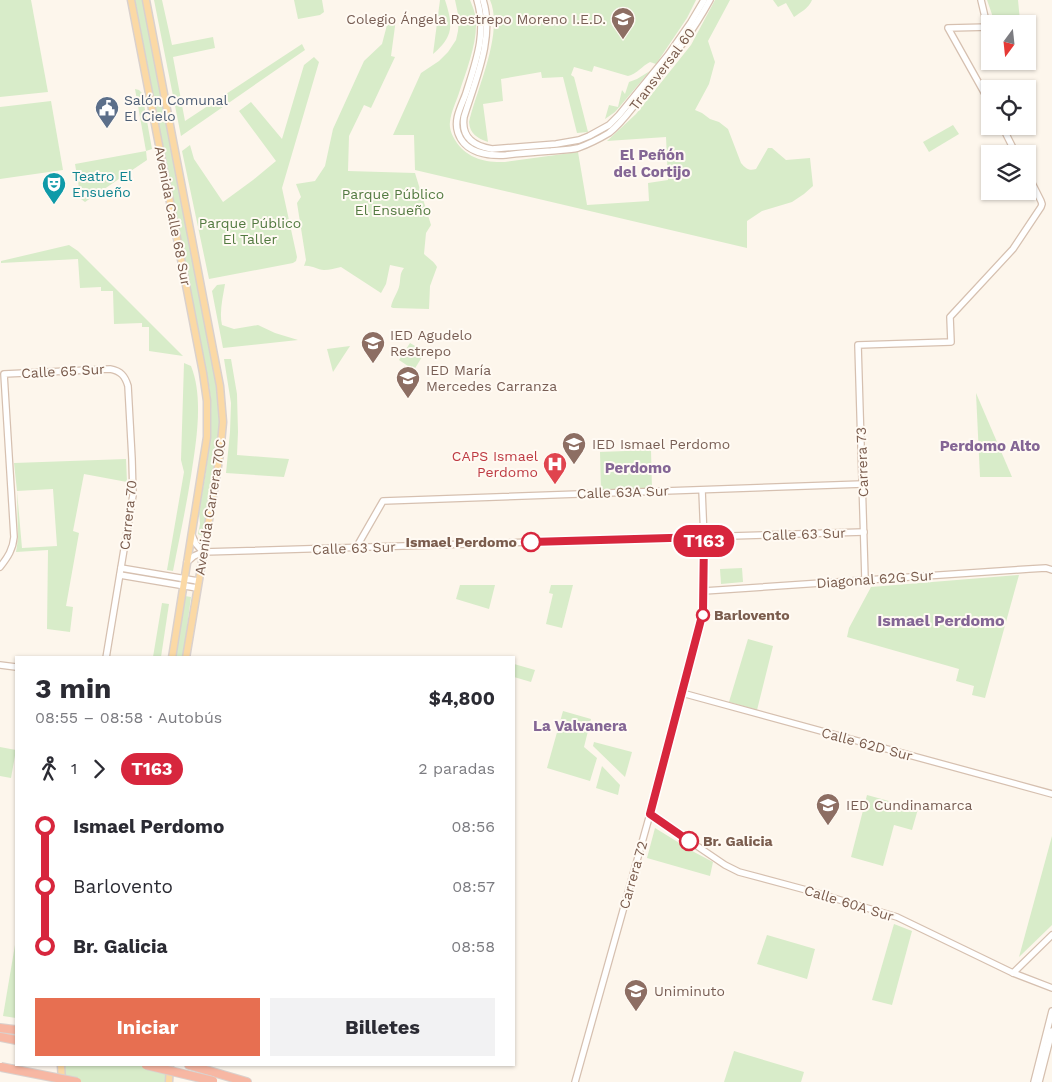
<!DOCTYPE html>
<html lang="es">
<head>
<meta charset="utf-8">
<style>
	body { margin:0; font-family:"Work Sans",sans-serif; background:#f2f2f3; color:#2b2b33; height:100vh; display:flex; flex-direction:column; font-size:19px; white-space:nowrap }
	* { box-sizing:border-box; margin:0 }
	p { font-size:16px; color:#7c7c81 }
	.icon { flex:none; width:28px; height:28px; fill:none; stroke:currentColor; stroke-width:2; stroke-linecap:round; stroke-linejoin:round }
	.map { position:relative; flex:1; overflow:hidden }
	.drawer { position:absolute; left:15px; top:656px; width:500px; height:410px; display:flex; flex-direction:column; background:#fff; border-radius:0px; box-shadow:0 1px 4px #0004 }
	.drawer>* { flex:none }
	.badge { padding:0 10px; border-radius:16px; font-size:18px; line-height:32px }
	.needle { width:32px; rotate:195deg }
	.tools { position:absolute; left:981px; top:15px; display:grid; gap:10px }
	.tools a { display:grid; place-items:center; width:55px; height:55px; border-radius:0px; background:#fff; box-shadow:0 1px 4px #0004; font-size:25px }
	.map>.badge { position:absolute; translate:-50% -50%; box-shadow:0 0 0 2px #fff }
	.legs { display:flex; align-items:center; gap:8px; height:55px; padding:0 20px; font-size:16px }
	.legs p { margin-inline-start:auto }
	.summary { display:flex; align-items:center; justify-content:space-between; height:85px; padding:0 20px }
	h1 { font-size:28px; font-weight:700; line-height:38px }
	.primary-button { display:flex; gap:10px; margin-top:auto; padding:10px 20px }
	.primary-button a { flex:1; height:58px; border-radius:0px; background:#e76f51; color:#fff; font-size:20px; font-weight:700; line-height:58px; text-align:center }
	.primary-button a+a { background:#f2f2f3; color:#2b2b33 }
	ul { padding:0 20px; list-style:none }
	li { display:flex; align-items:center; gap:18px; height:60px; font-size:19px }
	li i { display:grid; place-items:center; width:8px; height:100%; margin:0 6px; background:currentColor }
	li i::after { content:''; width:12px; height:12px; margin:-6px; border:4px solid; border-radius:50%; background:#fff }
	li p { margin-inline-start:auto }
	li:first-child i { background:linear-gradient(#0000 50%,currentColor 0) }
	li:last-child i { background:linear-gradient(currentColor 50%,#0000 0) }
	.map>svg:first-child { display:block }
	.green { fill:#d8ecc9; fill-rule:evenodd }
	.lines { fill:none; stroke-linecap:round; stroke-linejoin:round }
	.secondary-casing { stroke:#d6c0b0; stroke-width:8 }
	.primary-casing { stroke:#dad1cd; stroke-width:9 }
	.highway-casing { stroke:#dad1cd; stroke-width:10 }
	.secondary { stroke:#fff; stroke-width:5.5 }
	.primary { stroke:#fbd9a5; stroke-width:6 }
	.highway { stroke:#f7b7a3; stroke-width:8 }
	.highway-bridge-casing { stroke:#dad1cd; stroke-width:10; stroke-linecap:butt }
	.highway-bridge { stroke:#f7b7a3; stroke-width:8 }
	.line-1-casing { stroke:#fff; stroke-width:11 }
	.line-1 { stroke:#d7263d; stroke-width:8 }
	.stop-1-dot { fill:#fff; stroke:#d7263d; stroke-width:2.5 }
	.labels { text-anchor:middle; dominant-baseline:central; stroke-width:4; stroke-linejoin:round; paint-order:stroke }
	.education-label { font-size:14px; fill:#785e54; stroke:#fffaf3; text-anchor:start }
	.street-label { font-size:14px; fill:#7a5c4d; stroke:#fffaf3 }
	.service-label { font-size:14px; fill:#4e5e75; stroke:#fffaf3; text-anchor:start }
	.culture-label { font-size:14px; fill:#0d838f; stroke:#fffaf3; text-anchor:start }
	.park-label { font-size:14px; fill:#537a41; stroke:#fffaf3 }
	.health-label { font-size:14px; fill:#be3a42; stroke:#fffaf3; text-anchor:end }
	.stop-label { font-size:14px; font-weight:bold; fill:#7a5c4d; stroke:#fffaf3; text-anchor:start }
	.neighbourhood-label { font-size:15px; font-weight:bold; fill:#846695; stroke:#fffaf3 }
	.quarter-label { font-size:16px; font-weight:bold; fill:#846695; stroke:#fffaf3 }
</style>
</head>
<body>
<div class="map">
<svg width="1052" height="1082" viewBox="0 0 1052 1082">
	<rect width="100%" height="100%" fill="#fdf6ec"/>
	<!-- green -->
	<g class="green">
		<polygon points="0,0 31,0 48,92 0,97"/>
		<path d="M135,0H143L217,385L219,409L220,424L208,504L202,536L198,534L200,524L199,513C204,481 211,448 211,415C212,395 207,374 203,353Z"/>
		<polygon points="154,0 162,0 172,45 213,37 215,48 173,57 185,121 302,44 305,50 181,136"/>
		<polygon points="294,0 322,0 324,12 320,15 298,19"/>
		<path d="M440,0H445C453,25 454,36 433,54Z"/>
		<path d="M455,0H470C473,7 476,15 476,22C477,44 466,72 459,93C456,102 451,112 450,122C449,128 452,135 455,140C466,158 485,163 505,162L578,152L587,205L649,201L648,183L668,180L666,137L607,141L636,114L691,45L715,0H730L708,41L715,62L709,84L695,110L702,113L710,119L719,122L728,129L741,163C746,169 749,171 756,169L768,148H772L786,160L810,158L813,186L804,194L792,202L762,211L747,221V248L415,170L414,135H393L421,73L439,61L448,52L456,40L458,31L459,19Z"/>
		<path d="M490,0H696L687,18L656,64L650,62C642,66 637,74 628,76L594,66L592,72L574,67L571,75L574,77L588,132L577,133L563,77L542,78L541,72L501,79L503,101L483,104L488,142C477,138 470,134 469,122C477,88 504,33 490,0Z"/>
		<path d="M773,0H812C809,8 801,12 794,17L786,3L778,7Z"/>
		<polygon points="987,0 1018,0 1020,21 995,23"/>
		<path d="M392,18L396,19L391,56L395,57L371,108L364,105L349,136L348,171L415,173L431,225L426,233L424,254C429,259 434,261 437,267L430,286L429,309L393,308L391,307C392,300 397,294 399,287C401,280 399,274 404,268L390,265L386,284L381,293L341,267C335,268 330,270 324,270C317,270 312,265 304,266L306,260L297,203L301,197L296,184L315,181L325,166L333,129L364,61L382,44L387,25Z"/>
		<polygon points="314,57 319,62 282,188 297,257 296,261 293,263 209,279 182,151 190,145 194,159 223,202 253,180 276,161 239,111 251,102 282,139 304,65"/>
		<polygon points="650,71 615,112 605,119 609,105 618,107 622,90 625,94 629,82 637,79"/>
		<polygon points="135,89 139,90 142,93 152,149 146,151 147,160 85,202 81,199 75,164 146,151"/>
		<polygon points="51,101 63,170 0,179 0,107"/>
		<polygon points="953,125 959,134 929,152 923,142"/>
		<polygon points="69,245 78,251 183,356 149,351 149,327 142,327 142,323 114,324 113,291 101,291 101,287 80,288 78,259 1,263 1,261"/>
		<path d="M225,284C223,297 219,312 222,325L234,329L258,325L275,333L298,340L223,348L212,291L217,285Z"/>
		<polygon points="410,343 425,352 414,370 399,360"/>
		<polygon points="350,346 333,372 327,349"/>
		<polygon points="224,359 231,359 237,394 238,432 237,455 289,459 284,477 226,473 230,432 231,403"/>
		<path d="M184,363L191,366C204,398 196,443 191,476C186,508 179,540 173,571L167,570L184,472L181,460Z"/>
		<polygon points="976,393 1012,477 980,477"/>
		<polygon points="651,450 652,490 601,491 600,452"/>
		<path d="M126,459L127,482L84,474L73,531L79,533L66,606L73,607L70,632L47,629L48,550L16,552L18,539L17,491L14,463ZM53,489L57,546L22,548L17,491Z"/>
		<polygon points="742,568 743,582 721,584 720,569"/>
		<polygon points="1019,575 985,698 972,695 974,686 956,681 959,669 847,637 849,628 871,587"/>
		<polygon points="460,585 495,585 489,609 456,599"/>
		<polygon points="551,585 573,585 562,628 546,624 553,594 549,593"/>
		<polygon points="185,596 191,597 183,657 175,658"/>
		<polygon points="162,603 169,604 161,657 153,657"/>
		<polygon points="748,639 773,646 757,710 729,702"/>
		<polygon points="514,664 535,670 531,682 514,677"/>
		<polygon points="563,711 591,719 584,747 597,758 590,781 547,768"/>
		<polygon points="594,742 632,752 625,777 593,746"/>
		<polygon points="0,747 16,750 11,778 0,776"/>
		<polygon points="602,766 620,785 618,795 596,788"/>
		<polygon points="867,795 918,809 912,830 894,825 883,866 851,857"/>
		<polygon points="655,828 694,852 713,862 710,876 647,858"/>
		<polygon points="1052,836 1052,925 1019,957"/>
		<polygon points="894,924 912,931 892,1005 872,1000"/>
		<polygon points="767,935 815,949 807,979 757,964"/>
		<polygon points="16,939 16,1018 3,1016"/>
		<polygon points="734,1051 804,1072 801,1082 724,1082"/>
		<polygon points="64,1065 165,1065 166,1070 165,1082 65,1082"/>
	</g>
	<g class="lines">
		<!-- secondary casing -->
		<g class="secondary-casing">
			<g id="secondary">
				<path d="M477,0C487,33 476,61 466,93C462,105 453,119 458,133C465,153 488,156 506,155C521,153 536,152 551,151C560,150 570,150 578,148C589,144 599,139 609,133C622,123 631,109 642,96C667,66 691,35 710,0"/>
				<path d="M483,0C495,37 475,81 464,117C461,137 473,146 492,149L556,144L579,140L589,136L609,125L619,115L668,55L691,22L704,0"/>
				<polyline points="981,0 985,17 990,27 948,28 990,103"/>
				<polyline points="1002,126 1016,154"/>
				<polyline points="192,535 196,544 203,552"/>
				<polyline points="356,548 383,501 863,484"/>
				<polyline points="187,562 194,556 203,552 864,532"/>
				<path d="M0,567C8,557 13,549 14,537L4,374L110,369C121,371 125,376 128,386L132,459L133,495L106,658"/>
				<polyline points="121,568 198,581"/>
				<polyline points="120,575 197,588"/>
				<polyline points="865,579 858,345 951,342 950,317 1013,249 1041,207 1042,204 1041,201 1028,175"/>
				<polyline points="704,591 1029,569 1046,568 1052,570"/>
				<polyline points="0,665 16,667"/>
				<polyline points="682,693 1052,794"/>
				<polyline points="650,814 725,865 739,872 810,891 897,917 1013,973 1052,988"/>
				<polyline points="1013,973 1052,935"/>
				<polyline points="575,1082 650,814 703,612 704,539 702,490"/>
				<polyline points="1034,1082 1052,1011"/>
				<polyline points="1039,1082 1052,1031"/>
			</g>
		</g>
		<!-- primary casing -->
		<g class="primary-casing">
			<g id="primary">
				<polyline points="131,0 203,373 207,401 207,437 172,658"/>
				<polyline points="146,0 220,386 223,422 220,454 186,658"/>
				<polyline points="61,1065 62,1082"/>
				<polyline points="169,1082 170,1065"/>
			</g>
		</g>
		<!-- highway casing -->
		<g class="highway-casing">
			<g id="highway">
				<polyline points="0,1028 16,1030"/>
				<polyline points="0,1037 16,1040"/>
				<polyline points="189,1065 247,1082"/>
			</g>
		</g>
		<!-- secondary -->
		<use href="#secondary" class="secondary"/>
		<!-- primary -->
		<use href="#primary" class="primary"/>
		<!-- highway -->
		<use href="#highway" class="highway"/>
		<!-- highway-bridge casing -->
		<g class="highway-bridge-casing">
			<g id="highway-bridge">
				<polyline points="146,1065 213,1081"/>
				<polyline points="1,1067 77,1082"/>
			</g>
		</g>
		<!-- highway-bridge -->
		<use href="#highway-bridge" class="highway-bridge"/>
	</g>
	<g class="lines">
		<!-- line-1 casing -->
		<g class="line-1-casing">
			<polyline id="line-1" points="531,542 704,537 703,612 650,814 689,841"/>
		</g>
		<!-- line-1 -->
		<use href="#line-1" class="line-1"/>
	</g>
	<!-- icons -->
	<defs>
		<g id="school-pin" transform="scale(1.25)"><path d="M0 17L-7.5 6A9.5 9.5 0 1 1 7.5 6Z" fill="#8d6e63" stroke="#fffaf3"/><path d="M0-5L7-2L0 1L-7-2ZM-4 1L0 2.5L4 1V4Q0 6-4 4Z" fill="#fff"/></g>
		<g id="civic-pin" transform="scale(1.25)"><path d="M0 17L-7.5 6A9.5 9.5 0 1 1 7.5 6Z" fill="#5c6f8a" stroke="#fffaf3"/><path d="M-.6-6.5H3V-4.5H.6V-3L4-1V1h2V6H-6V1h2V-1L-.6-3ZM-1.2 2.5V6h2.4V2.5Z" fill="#fff"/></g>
		<g id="theatre-pin" transform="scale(1.25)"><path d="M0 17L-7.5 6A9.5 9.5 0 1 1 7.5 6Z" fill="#0f9aa8" stroke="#fffaf3"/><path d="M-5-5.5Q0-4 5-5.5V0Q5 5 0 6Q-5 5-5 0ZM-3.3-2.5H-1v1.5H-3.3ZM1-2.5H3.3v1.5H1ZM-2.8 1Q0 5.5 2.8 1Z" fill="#fff"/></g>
		<g id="hospital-pin" transform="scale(1.25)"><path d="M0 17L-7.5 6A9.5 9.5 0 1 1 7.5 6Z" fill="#e0444e" stroke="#fffaf3"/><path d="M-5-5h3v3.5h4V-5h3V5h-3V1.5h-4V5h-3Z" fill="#fff"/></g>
		<g id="university-pin" transform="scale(1.25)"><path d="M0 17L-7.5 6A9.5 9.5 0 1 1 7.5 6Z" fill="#8d6e63" stroke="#fffaf3"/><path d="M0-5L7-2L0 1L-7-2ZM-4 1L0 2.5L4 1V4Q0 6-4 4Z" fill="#fff"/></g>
	</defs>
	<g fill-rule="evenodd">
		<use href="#school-pin" x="623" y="19"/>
		<use href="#civic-pin" x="107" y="108"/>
		<use href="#theatre-pin" x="54" y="184"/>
		<use href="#school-pin" x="373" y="343"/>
		<use href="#school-pin" x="408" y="378"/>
		<use href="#school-pin" x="574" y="444"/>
		<use href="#hospital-pin" x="555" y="464"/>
		<use href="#school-pin" x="828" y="805"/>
		<use href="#university-pin" x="636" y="991"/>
	</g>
	<!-- markers -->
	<g class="stop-1-dot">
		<circle cx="531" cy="542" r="9"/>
		<circle cx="703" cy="615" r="6"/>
		<circle cx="689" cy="841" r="9"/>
	</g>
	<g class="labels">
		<!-- education labels -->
		<g class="education-label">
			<text x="606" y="19" text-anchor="end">Colegio Ángela Restrepo Moreno I.E.D.</text>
			<text x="390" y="335">IED Agudelo<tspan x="390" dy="16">Restrepo</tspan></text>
			<text x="426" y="370">IED María<tspan x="426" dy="16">Mercedes Carranza</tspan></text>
			<text x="592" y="444">IED Ismael Perdomo</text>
			<text x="846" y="805">IED Cundinamarca</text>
			<text x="654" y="991">Uniminuto</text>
		</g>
		<!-- street labels -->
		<g class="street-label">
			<text transform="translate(662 69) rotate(-53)">Transversal 60</text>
			<text transform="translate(173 216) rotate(79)">Avenida Calle 68 Sur</text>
			<text transform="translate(63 371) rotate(-3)">Calle 65 Sur</text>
			<text transform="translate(862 462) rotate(-92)">Carrera 73</text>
			<text transform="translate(623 492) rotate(-2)">Calle 63A Sur</text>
			<text transform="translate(210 507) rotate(-81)">Avenida Carrera 70C</text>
			<text transform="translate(128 515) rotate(-84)">Carrera 70</text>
			<text transform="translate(804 534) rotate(-2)">Calle 63 Sur</text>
			<text transform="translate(354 548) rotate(-2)">Calle 63 Sur</text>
			<text transform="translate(875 579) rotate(-4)">Diagonal 62G Sur</text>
			<text transform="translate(867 744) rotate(15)">Calle 62D Sur</text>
			<text transform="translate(633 875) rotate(-74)">Carrera 72</text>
			<text transform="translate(849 903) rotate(17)">Calle 60A Sur</text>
		</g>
		<!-- service labels -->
		<g class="service-label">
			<text x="124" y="100">Salón Comunal<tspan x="124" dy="16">El Cielo</tspan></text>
		</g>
		<!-- culture labels -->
		<g class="culture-label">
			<text x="72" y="176">Teatro El<tspan x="72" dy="16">Ensueño</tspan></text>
		</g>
		<!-- park labels -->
		<g class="park-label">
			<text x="393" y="194">Parque Público<tspan x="393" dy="16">El Ensueño</tspan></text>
			<text x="250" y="223">Parque Público<tspan x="250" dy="16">El Taller</tspan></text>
		</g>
		<!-- health labels -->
		<g class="health-label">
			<text x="538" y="456">CAPS Ismael<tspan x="538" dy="16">Perdomo</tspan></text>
		</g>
		<!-- stop labels -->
		<g class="stop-label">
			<text x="517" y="542" text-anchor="end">Ismael Perdomo</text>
			<text x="714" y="615">Barlovento</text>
			<text x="703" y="841">Br. Galicia</text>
		</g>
		<!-- neighbourhood labels -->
		<g class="neighbourhood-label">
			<text x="652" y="155">El Peñón<tspan x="652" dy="17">del Cortijo</tspan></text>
			<text x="990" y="446">Perdomo Alto</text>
			<text x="638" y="468">Perdomo</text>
			<text x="580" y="726">La Valvanera</text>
		</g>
		<!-- quarter labels -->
		<g class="quarter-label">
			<text x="941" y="620">Ismael Perdomo</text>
		</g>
	</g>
</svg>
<div class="tools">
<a><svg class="needle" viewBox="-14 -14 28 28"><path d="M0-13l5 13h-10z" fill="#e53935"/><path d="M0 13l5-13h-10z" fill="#7c7c81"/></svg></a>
<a><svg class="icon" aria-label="locate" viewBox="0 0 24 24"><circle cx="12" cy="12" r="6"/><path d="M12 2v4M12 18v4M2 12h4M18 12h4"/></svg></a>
<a><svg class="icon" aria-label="layers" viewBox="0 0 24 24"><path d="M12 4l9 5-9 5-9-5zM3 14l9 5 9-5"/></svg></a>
</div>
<b class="badge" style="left:704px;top:541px;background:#d7263d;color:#fff">T163</b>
<section class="drawer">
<div class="summary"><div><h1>3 min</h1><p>08:55 – 08:58 · Autobús</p></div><b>$4,800</b></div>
<div class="legs"><svg class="icon" aria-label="walk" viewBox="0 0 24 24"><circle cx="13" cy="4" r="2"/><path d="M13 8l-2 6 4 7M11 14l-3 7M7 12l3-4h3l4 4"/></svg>1<svg class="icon" aria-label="forward" viewBox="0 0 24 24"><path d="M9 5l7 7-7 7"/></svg><b class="badge" style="background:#d7263d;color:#fff">T163</b><p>2 paradas</p></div>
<ul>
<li><i style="color:#d7263d"></i><b>Ismael Perdomo</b><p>08:56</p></li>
<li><i style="color:#d7263d"></i><span>Barlovento</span><p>08:57</p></li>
<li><i style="color:#d7263d"></i><b>Br. Galicia</b><p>08:58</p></li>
</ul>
<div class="primary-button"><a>Iniciar</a><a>Billetes</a></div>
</section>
</div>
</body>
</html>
